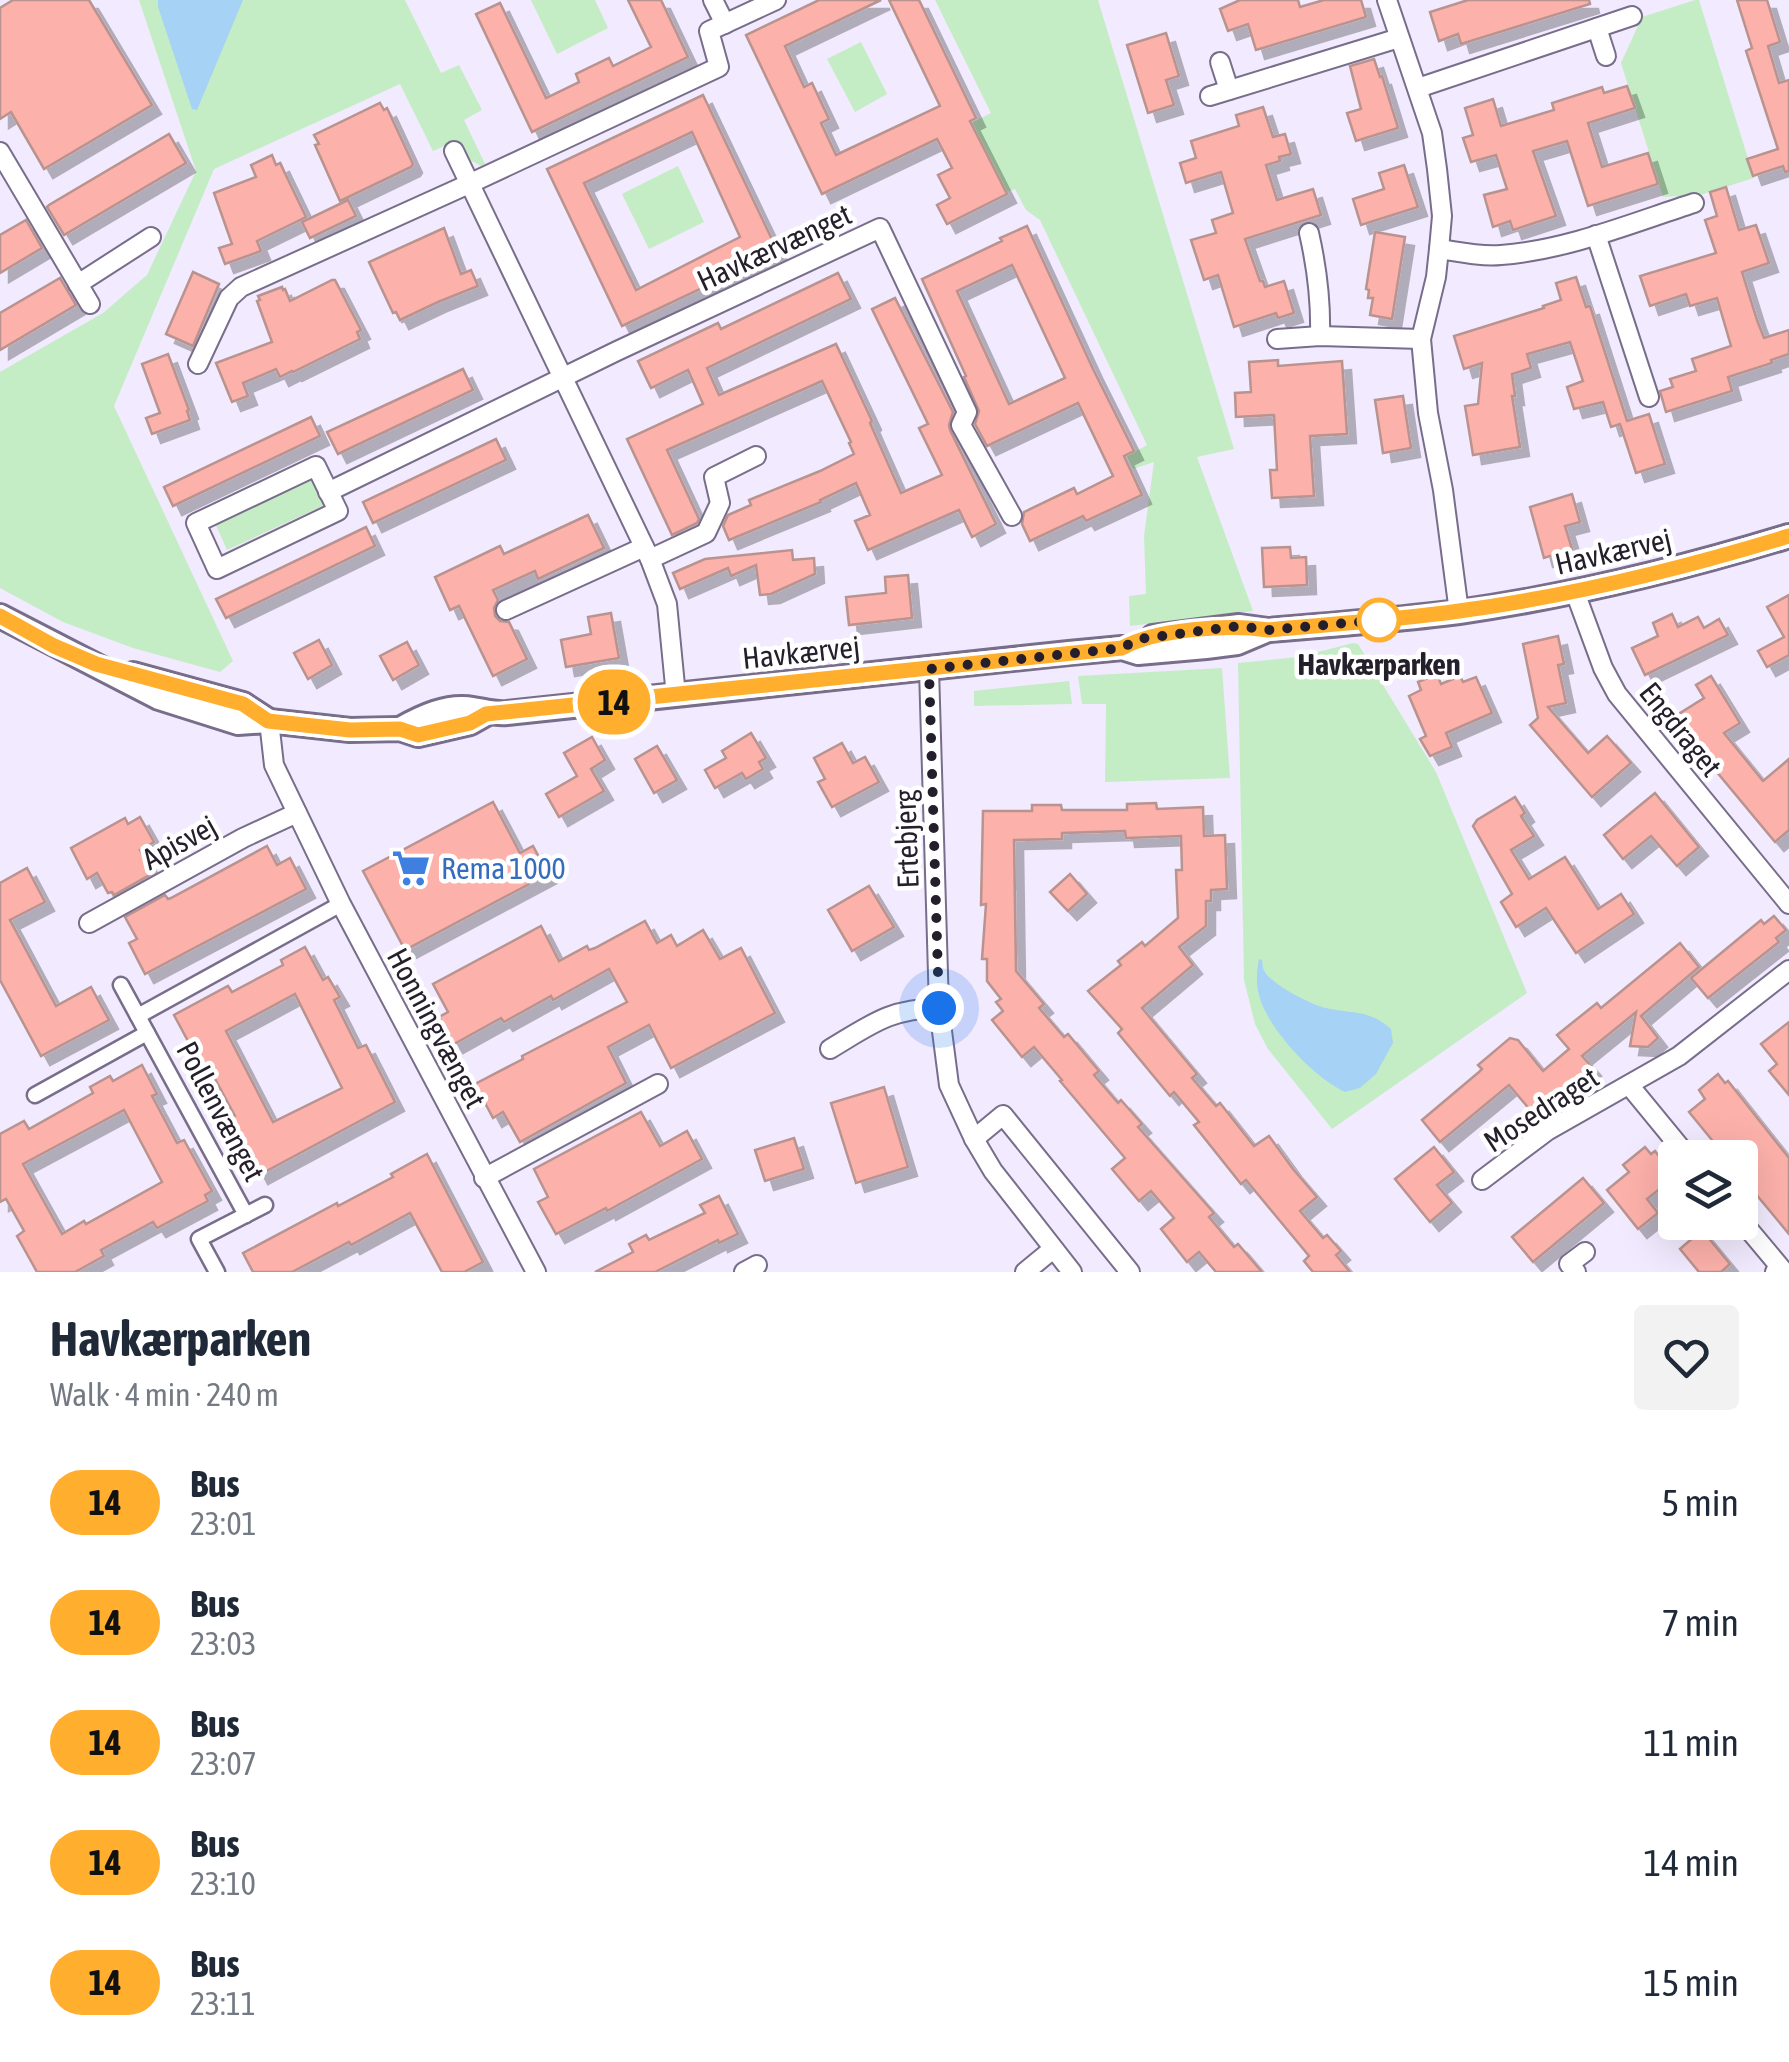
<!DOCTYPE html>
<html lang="en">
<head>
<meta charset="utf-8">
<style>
	body { margin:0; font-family:"Asap Condensed",sans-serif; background:#f2f2f3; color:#1f2937; height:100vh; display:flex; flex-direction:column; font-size:38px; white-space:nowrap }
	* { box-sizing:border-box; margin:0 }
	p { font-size:32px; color:#747a83 }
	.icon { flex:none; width:55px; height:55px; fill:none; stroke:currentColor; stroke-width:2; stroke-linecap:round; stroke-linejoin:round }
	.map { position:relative; height:1272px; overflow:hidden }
	.sheet { display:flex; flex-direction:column; background:#fff; flex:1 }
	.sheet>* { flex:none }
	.badge { padding:0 20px; border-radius:32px; font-size:35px; line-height:65px }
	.fabs { position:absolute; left:1658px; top:1140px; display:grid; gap:20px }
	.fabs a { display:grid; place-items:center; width:100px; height:100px; border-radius:10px; background:#fff; box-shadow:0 10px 40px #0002; font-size:50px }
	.you { position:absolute; width:50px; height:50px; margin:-25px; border:8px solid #fff; border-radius:50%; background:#1a73e8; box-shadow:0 0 0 15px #1a73e833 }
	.map>.badge { position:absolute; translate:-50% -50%; box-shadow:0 0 0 5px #fff }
	.round { display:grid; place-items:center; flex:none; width:105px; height:105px; border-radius:10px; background:#f2f2f3 }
	.headline { display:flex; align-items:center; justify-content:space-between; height:170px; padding:0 50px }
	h1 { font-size:48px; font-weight:700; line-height:75px }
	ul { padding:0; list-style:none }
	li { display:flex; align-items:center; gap:30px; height:120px; padding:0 50px }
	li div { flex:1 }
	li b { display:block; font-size:38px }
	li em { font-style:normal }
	li .badge { min-width:110px; font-weight:700; text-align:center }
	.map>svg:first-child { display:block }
	.green { fill:#c4edc5 }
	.water { fill:#a6d2f5 }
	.building { fill:#fdb1ab; stroke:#b9938f; stroke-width:2.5; fill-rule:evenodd; filter:url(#shadow) }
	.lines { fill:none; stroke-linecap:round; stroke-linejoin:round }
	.pedestrian-casing { stroke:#786d8a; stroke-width:19 }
	.minor-casing { stroke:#786d8a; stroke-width:22 }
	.tertiary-casing { stroke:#786d8a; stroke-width:28 }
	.pedestrian { stroke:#fff; stroke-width:14 }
	.minor { stroke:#fff; stroke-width:18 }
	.tertiary { stroke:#fff; stroke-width:22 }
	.line-casing { stroke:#fff; stroke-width:22 }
	.line { stroke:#ffae2d; stroke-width:15 }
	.walk { stroke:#241f2b; stroke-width:10; stroke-dasharray:0 18 }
	.stop-dot { fill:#fff; stroke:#ffae2d; stroke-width:5 }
	.labels { text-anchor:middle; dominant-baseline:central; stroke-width:9; stroke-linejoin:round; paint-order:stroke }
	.street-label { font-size:30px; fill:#241f2b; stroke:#fff }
	.stop-label { font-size:30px; font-weight:bold; fill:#241f2b; stroke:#fff }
	.shop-label { font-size:30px; fill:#366cbe; stroke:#fff; text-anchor:start }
</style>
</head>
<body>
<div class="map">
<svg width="1789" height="1272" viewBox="0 0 1789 1272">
	<defs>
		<filter id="shadow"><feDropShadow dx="9" dy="9" stdDeviation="0" flood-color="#0004"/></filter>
	</defs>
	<rect width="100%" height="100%" fill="#f2eafe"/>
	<!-- green -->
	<g class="green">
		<polygon points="139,0 405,0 441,73 459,65 482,110 464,120 485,164 481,166 468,159 458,140 433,151 400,84 214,169 114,406 233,661 220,672 133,648 63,622 0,588 0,372 103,313 147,275 196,171"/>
		<polygon points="531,0 595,0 608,28 557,54"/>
		<polygon points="935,0 1098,0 1234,449 1197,457 1253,611 1130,626 1129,596 1146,594 1144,536 1154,462 1133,469 1127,456 1147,445 1040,220 1026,210 1015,189 1007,192 970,124 991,113"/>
		<polygon points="1695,0 1699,0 1754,178 1700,195 1663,197 1621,63 1642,17"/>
		<polygon points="861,42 887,94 855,112 827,59"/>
		<polygon points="678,166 704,222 649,249 622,194"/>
		<polygon points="312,476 325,505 227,550 215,523"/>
		<polygon points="1353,643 1358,644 1436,772 1527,993 1332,1129 1268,1049 1255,1024 1244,980 1238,663 1299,657"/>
		<polygon points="1222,668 1230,778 1105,782 1106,704 1082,704 1078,676"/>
		<polygon points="1069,681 1072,704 974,706 974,691"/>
	</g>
	<!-- water -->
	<g class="water">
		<polygon points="158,0 243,0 197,110 192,109 158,7"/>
		<path d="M1259,959L1262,960C1263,967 1262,969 1267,975C1278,987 1314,1007 1331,1009C1356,1014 1369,1010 1391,1029L1393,1043L1376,1074L1360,1088L1345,1092C1313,1077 1265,1027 1258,991C1256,980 1257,969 1259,959Z"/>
	</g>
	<!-- building -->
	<g class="building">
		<polygon points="13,0 89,0 152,105 44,169 11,112 0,119 0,8"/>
		<polygon points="628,0 661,0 688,57 532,132 476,14 500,3 546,98 579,82 576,74 609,58 613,66 651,47"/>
		<polygon points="819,0 881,0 785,46 804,87 812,83 829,119 821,123 836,155 940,106 889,0 919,0 976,118 970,121 1007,194 947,224 937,205 950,198 938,175 952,168 937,139 822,194 746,35"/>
		<polygon points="1240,0 1298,0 1300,7 1324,0 1361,0 1366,17 1256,50 1248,24 1228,31 1220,9"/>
		<polygon points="1468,0 1589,0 1590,4 1461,44 1458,34 1439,41 1430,12"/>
		<polygon points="1737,0 1767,0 1780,42 1768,46 1779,83 1789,80 1789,171 1785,172 1783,166 1753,176 1747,159 1778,149 1746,51 1752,48"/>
		<polygon points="1166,33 1179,76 1166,80 1174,105 1148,113 1127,45"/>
		<polygon points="1374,59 1380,77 1382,76 1398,128 1356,141 1347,113 1361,109 1350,66"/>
		<polygon points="1627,86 1635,108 1588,123 1602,167 1648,153 1658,184 1588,206 1567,141 1533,151 1556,216 1513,230 1510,221 1493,227 1484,195 1507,189 1496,155 1471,162 1463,138 1473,135 1465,108 1493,99 1501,126 1554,110 1552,103 1602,87 1604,93"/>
		<path d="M703,95L778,252L622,326L547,169ZM692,132L740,237L636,290L584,183Z"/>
		<polygon points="380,103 384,110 387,108 413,164 411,167 340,201 315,145 319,144 314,135"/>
		<polygon points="1263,107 1273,137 1285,134 1291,154 1279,157 1280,161 1266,165 1277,200 1313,189 1321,215 1245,239 1260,281 1263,281 1265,287 1284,281 1294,313 1278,318 1276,313 1234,327 1218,275 1204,280 1191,240 1216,233 1212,220 1233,213 1221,172 1186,183 1180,163 1196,158 1191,141 1239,126 1236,115"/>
		<polygon points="169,134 186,163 64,235 47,207 49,205"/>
		<polygon points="272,155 276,165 280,163 306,217 257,241 261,251 225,264 219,248 232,244 214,193 256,177 251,165"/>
		<polygon points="1404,165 1418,207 1361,225 1353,199 1384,189 1379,173"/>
		<polygon points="1726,187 1739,230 1756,225 1769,263 1742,272 1757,320 1764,338 1789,330 1789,354 1771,360 1772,363 1728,377 1732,391 1666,412 1660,391 1673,387 1670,379 1696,371 1692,359 1731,346 1717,298 1690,306 1686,294 1650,306 1640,276 1716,253 1705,220 1717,216 1710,192"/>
		<polygon points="348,200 356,216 310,238 302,222"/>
		<polygon points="26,220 42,248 0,273 0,235"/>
		<path d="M1027,226L1093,369L1134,451L1124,456L1142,495L1086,521L1083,516L1030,541L1022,524L1024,512L1074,488L1077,494L1113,476L1078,403L987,446L975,424L979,411L964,377L966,376L922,279L1002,241L1000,238ZM1012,265L1065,378L1009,404L957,291Z"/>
		<polygon points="444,228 461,274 471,270 478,286 438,302 400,320 396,312 393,313 369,262"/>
		<polygon points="1375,232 1405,237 1392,319 1370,315 1373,298 1368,298 1369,290 1366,289"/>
		<polygon points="193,272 219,284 193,346 166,334"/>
		<polygon points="838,273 851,299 707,368 719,395 836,344 872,421 870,423 901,493 942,475 919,428 928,424 872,309 895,298 953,412 949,425 950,430 996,524 972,537 959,510 868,550 855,521 870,515 856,483 820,500 821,502 729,540 723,526 728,515 751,505 749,500 820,471 854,454 849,443 851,442 822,381 667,450 699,519 697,523 672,535 627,439 703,404 688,370 651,388 638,361 718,323 721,329"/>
		<polygon points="1576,277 1586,307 1590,306 1627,421 1649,414 1665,464 1636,473 1620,424 1611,427 1603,402 1574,409 1567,387 1583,381 1570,342 1527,354 1531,368 1512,374 1515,396 1512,396 1520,447 1473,455 1465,406 1478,404 1482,363 1464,369 1454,336 1544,308 1543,306 1561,300 1556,283"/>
		<polygon points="60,278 76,305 0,350 0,313"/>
		<polygon points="332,280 335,280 361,330 357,332 360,339 293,372 292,371 280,377 276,369 243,383 248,396 232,402 216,363 272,342 257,301 260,300 258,296 282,287 283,290 285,289 290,301"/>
		<polygon points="168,354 189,410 187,411 190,420 152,434 146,418 160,413 142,364"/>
		<polygon points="1278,360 1278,366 1342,361 1347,434 1310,436 1314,496 1272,498 1270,470 1277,470 1274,415 1236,417 1235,393 1251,392 1249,362"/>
		<polygon points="463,369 473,390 338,454 327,432"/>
		<polygon points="1403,396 1411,448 1383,453 1375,400"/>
		<polygon points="311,417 320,436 173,506 164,487"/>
		<polygon points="496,439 506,460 373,523 363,502"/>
		<polygon points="1572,494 1580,522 1565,526 1572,549 1544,558 1530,507"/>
		<polygon points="588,515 604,548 538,579 535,571 493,590 498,600 494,608 495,616 500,621 509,622 527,659 493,676 459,606 450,610 435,577 500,546 504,554"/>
		<polygon points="366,527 375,546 226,618 216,599"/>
		<polygon points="1290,547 1291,558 1306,557 1307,585 1264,587 1262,548"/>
		<polygon points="792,550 793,560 814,558 815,574 771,594 760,595 756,565 731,576 728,568 680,589 673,573 705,559"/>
		<polygon points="908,575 912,618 849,625 846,597 886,593 885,577"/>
		<polygon points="1789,595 1789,655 1767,667 1758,651 1784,637 1767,607"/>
		<polygon points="611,613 619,658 566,667 561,640 591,634 588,617"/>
		<polygon points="1672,614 1678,627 1698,617 1704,628 1719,619 1728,635 1645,675 1632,648 1658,636 1653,623"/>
		<polygon points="1558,636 1564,664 1558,665 1566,703 1548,707 1588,753 1607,736 1631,763 1592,797 1530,725 1538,718 1523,644"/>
		<polygon points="319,640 332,665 308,679 294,653"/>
		<polygon points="407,642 419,665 393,680 380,656"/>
		<polygon points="1437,674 1441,684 1460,676 1463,682 1476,677 1492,713 1446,733 1452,747 1430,756 1420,739 1426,736 1409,696 1421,690 1418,682"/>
		<polygon points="1711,676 1740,723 1724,733 1763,781 1789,759 1789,830 1775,842 1711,765 1714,762 1691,737 1677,715 1704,698 1696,685"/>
		<polygon points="751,733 766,758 759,762 763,769 746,779 742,773 715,788 705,770 726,758 722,751"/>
		<polygon points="592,737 605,760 591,769 604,791 559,817 546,794 577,776 564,753"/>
		<polygon points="842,743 853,763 865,757 879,782 832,807 818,782 825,779 814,758"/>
		<polygon points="657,746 677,780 654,793 635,759"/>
		<polygon points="1655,793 1699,847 1677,866 1651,836 1623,859 1604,835"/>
		<polygon points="1515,797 1525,813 1521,816 1534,836 1511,850 1529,879 1565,857 1598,909 1621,894 1634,914 1576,953 1546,908 1516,927 1501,902 1512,894 1473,826 1477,820"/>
		<polygon points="493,802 520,853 533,846 548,874 405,950 363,871"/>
		<polygon points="1156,803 1157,809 1203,807 1204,836 1225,835 1227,889 1211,890 1211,901 1206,901 1206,926 1179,947 1193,965 1142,1008 1197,1074 1192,1078 1216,1106 1220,1103 1254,1146 1269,1136 1293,1169 1317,1197 1300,1211 1323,1238 1327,1235 1341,1251 1336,1255 1350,1272 1313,1272 1304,1261 1309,1256 1246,1180 1241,1184 1194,1125 1199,1122 1174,1092 1170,1096 1118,1033 1122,1029 1088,991 1121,965 1118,961 1142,942 1145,946 1178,918 1176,870 1182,870 1181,836 1126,838 1125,831 1062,833 1062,839 1014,840 1016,971 1044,1004 1039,1008 1064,1037 1068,1034 1099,1071 1094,1075 1118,1103 1121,1100 1142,1124 1138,1127 1214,1213 1209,1217 1234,1247 1238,1244 1262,1272 1216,1272 1199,1252 1187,1262 1161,1229 1174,1218 1151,1191 1139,1201 1112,1169 1125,1158 1060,1081 1062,1080 1034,1047 1022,1057 992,1020 1003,1011 996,1002 1001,999 987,981 987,959 982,959 986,904 981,905 983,811 1032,811 1032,805 1061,805 1062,810 1127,810 1127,804"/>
		<polygon points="140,817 154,842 140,850 153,873 114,895 112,892 108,893 97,873 87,879 71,848 125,818 128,824"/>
		<polygon points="267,846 277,865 290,858 306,889 145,974 129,943 137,939 125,917 165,895 168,899 171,898"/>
		<polygon points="27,868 45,902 10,920 56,1006 91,987 109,1020 41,1056 0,980 0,883"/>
		<polygon points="1070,874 1087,894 1068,911 1050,892"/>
		<polygon points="869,886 894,927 852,951 828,910"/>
		<polygon points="1774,916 1786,930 1776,938 1779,942 1708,998 1691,978 1761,920 1764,924"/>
		<polygon points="645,921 657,943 671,935 677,946 703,930 720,959 741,948 775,1013 671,1068 649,1025 608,1047 626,1083 520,1142 503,1112 493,1118 475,1084 523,1059 522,1056 627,1002 609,969 553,1000 551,996 504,1022 501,1018 454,1044 439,1017 448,1012 433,984 541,926 559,961 587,946 589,950 595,948"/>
		<polygon points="1680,943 1699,967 1641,1016 1658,1038 1648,1047 1630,1046 1636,1012 1582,1056 1592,1067 1531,1111 1509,1085 1440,1142 1422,1120 1479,1072 1482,1069 1478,1065 1510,1038 1518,1040 1543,1071 1569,1049 1557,1035 1597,1003 1601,1008"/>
		<path d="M305,947L323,980L328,977L340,997L334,1000L358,1048L366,1045L395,1102L259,1175L230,1119L235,1116L208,1066L203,1069L174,1015L228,986L232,992L283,965L281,960ZM295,994L342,1088L273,1122L226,1031Z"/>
		<polygon points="1789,1022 1789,1095 1769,1071 1777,1064 1761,1044"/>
		<path d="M142,1065L157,1094L152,1096L177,1143L184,1140L212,1191L205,1195L208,1201L157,1228L153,1222L101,1250L104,1256L75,1272H37L17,1236L24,1231L6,1199L0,1202V1134L24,1121L29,1129L93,1093L90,1087L110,1076L113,1081ZM124,1110L162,1182L86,1224L84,1221L62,1234L23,1164Z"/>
		<polygon points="1718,1074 1725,1083 1728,1081 1789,1158 1789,1234 1740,1175 1740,1158 1731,1158 1718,1143 1716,1145 1689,1112 1705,1099 1699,1090"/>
		<polygon points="884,1087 908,1167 856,1183 831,1103"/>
		<polygon points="641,1112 660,1146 687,1131 702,1159 607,1211 606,1208 556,1234 538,1202 548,1197 534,1169"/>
		<polygon points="794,1138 804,1169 765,1181 755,1150"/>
		<polygon points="1434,1147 1454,1172 1437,1185 1452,1203 1430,1222 1395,1179"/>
		<polygon points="1645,1147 1651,1154 1655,1151 1675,1177 1647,1199 1658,1213 1638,1229 1607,1190 1629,1172 1623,1165"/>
		<polygon points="427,1154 483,1262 464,1272 442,1272 410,1213 351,1245 349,1242 292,1272 253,1272 243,1253 337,1203 338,1206 393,1177 391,1174"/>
		<polygon points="1583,1178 1604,1203 1533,1262 1512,1237"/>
		<polygon points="719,1196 738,1234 719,1243 718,1240 655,1272 595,1272 633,1252 629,1244 646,1235 649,1240 705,1213 700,1205"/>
		<polygon points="1702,1230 1730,1264 1721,1272 1699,1272 1680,1249"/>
	</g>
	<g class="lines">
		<!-- pedestrian casing -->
		<g class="pedestrian-casing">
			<g id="pedestrian">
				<polyline points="121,985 246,1215"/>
				<polyline points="138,1016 341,904"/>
				<polyline points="35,1095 147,1033"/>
				<polyline points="217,1272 199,1239 265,1205"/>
			</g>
		</g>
		<!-- minor casing -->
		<g class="minor-casing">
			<g id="minor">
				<polyline points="713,0 725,24"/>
				<polyline points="1387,0 1432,133 1437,169 1442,216 1439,249 1436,277 1421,339 1428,413 1443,490 1459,612"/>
				<polyline points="1597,28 1606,56"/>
				<polyline points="1220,62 1229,90"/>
				<polyline points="1418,88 1632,16"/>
				<polyline points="1210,96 1399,38"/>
				<polyline points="454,151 650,559 667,604 676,696"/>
				<polyline points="0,152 90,304"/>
				<path d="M1309,233C1317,268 1321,300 1320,336"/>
				<polyline points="1596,235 1649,397"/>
				<path d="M1439,249C1459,252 1481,257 1501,255C1567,250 1632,223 1694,203"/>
				<polyline points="78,284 151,237"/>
				<polyline points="1277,339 1320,336 1421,339"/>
				<polyline points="198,364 229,298 241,287 471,183 719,67 709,31 776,0"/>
				<polygon points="316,466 338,511 217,569 196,523"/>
				<polyline points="328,492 617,351 880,228 967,412 961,425 1012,516"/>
				<polyline points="650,559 706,533 720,503 714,477 756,456"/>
				<polyline points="1575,592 1603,668 1617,694 1789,904"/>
				<polyline points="506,610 644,547"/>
				<polyline points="929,669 939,1008 949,1085 974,1139 993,1171 1072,1272"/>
				<polyline points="269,721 274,765 341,904 536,1272"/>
				<polyline points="89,923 243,838 297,813"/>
				<path d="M830,1049C872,1024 889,1009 939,1008"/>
				<polyline points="1629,1085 1689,1158"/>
				<polyline points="974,1139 1003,1115 1130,1272"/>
				<polyline points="484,1178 658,1084"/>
				<polyline points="1482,1180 1547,1131 1679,1056 1789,970"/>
				<polyline points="1740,1219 1781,1268 1775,1272"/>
				<polyline points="744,1272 757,1265"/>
				<polyline points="1025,1272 1053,1249"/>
				<polyline points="1576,1272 1569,1264 1585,1252"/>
			</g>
		</g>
		<!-- tertiary casing -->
		<g class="tertiary-casing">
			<g id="tertiary">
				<polyline points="0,616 159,698 238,723 269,721 350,730 400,729 418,735 470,723 486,714"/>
				<path d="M1153,637L1239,626L1268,630C1332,625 1396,620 1459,612C1571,596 1681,569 1789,536"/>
				<polyline points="133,674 243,704 269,721"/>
				<path d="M400,729C421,717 448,704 473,709C486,711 494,714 507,713L1069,653L1122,648L1138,653L1206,647L1237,643L1268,630"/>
			</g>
		</g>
		<!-- pedestrian -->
		<use href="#pedestrian" class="pedestrian"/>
		<!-- minor -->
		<use href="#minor" class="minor"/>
		<!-- tertiary -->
		<use href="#tertiary" class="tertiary"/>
	</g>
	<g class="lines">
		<!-- line casing -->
		<g class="line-casing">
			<path id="line" d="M0,616L54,646L96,664L243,704L268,721L350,730L400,729L418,735L470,723L486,714L1122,648C1156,629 1229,624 1268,630C1332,624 1396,620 1459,611C1571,596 1681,569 1789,536"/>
		</g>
		<!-- line -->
		<use href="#line" class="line"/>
		<!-- walk -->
		<polyline class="walk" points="939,1008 929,669 1122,648 1139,639 1239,626 1268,630 1382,620 1379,620"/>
	</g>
	<!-- icons -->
	<defs>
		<g id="supermarket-bare" transform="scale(3)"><path d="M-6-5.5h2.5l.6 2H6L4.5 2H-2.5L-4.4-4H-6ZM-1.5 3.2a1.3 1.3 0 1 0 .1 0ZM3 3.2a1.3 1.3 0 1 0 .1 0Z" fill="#3f7fe0" stroke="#fff" stroke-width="2.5" paint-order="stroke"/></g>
	</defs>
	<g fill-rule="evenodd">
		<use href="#supermarket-bare" x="411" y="868"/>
	</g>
	<!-- markers -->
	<circle class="stop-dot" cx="1379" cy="620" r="20"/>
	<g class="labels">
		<!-- street labels -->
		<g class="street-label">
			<text transform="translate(774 247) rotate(-25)">Havkærvænget</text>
			<text transform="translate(1613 551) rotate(-13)">Havkærvej</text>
			<text transform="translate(801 652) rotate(-6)">Havkærvej</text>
			<text transform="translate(1681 729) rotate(51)">Engdraget</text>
			<text transform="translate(906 839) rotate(-92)">Ertebjerg</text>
			<text transform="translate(179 842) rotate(-29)">Apisvej</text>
			<text transform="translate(437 1028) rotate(62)">Honningvænget</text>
			<text transform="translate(1541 1109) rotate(-33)">Mosedraget</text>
			<text transform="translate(221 1111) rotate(62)">Pollenvænget</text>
		</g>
		<!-- stop labels -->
		<g class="stop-label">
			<text x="1379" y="664">Havkærparken</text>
		</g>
		<!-- shop labels -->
		<g class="shop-label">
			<text x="441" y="868">Rema 1000</text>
		</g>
	</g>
</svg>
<div class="fabs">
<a><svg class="icon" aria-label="layers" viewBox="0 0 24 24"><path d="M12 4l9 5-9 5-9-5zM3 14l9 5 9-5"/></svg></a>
</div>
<div class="you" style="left:939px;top:1008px"></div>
<b class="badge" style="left:614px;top:702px;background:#ffae2d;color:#111">14</b>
</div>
<section class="sheet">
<div class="headline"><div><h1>Havkærparken</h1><p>Walk · 4 min · 240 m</p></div><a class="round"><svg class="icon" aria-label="heart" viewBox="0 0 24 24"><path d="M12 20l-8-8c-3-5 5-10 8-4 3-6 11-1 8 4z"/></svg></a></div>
<ul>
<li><span class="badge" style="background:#ffae2d;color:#111">14</span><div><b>Bus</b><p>23:01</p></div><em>5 min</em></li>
<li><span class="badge" style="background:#ffae2d;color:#111">14</span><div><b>Bus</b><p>23:03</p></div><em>7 min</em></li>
<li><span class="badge" style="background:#ffae2d;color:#111">14</span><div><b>Bus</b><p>23:07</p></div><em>11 min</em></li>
<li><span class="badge" style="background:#ffae2d;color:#111">14</span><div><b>Bus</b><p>23:10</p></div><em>14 min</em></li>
<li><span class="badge" style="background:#ffae2d;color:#111">14</span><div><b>Bus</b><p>23:11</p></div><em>15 min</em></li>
</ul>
</section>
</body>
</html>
